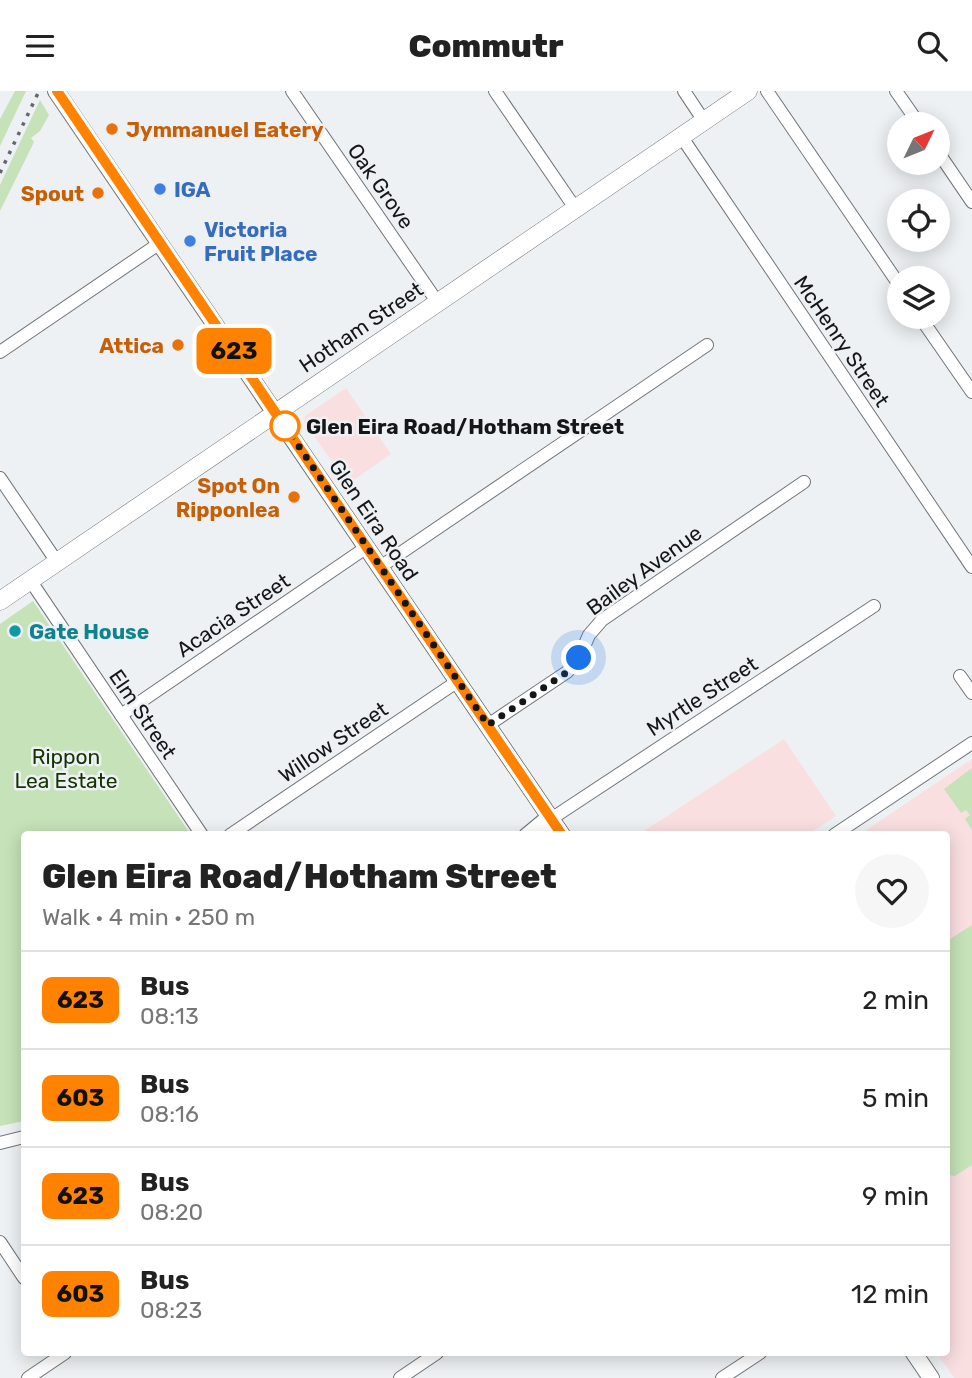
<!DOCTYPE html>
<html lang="en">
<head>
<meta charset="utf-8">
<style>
	body { margin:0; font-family:Rubik,sans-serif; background:#f6f6f6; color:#222; height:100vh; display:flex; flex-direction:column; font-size:26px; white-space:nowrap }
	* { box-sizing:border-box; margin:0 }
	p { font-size:23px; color:#767676 }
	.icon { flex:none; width:38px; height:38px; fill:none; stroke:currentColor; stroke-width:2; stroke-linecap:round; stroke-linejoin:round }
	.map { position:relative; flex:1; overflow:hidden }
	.drawer { position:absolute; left:21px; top:740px; width:929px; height:525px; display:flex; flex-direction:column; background:#fff; border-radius:7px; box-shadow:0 4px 18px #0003 }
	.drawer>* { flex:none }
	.badge { padding:0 14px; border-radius:10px; font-size:24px; line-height:46px }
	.needle { width:46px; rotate:47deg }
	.fabs { position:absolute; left:887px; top:21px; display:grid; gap:14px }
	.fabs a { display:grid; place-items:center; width:63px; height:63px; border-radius:50%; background:#fff; box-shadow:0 4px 18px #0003; font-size:35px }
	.you { position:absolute; width:35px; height:35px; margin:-18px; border:5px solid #fff; border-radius:50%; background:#1a73e8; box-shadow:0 0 0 10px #1a73e833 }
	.map>.badge { position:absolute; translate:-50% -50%; box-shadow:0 0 0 4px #fff }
	.round { display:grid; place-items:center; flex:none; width:74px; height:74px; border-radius:37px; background:#f6f6f6 }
	.overview { display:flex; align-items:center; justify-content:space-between; height:119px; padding:0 21px }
	h1 { font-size:33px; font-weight:800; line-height:52px }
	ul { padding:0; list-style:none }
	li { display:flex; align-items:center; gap:21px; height:98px; padding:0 21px; border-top:2px solid #e0e0e0 }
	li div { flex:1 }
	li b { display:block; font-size:26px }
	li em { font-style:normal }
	li .badge { min-width:77px; font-weight:700; text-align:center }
	header { display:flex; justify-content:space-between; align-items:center; height:91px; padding:0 21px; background:#fff; font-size:32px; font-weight:800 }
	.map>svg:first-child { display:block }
	.education { fill:#fadfe1 }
	.green { fill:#c5e2b8 }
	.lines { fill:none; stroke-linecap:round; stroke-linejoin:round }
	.street-casing { stroke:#717477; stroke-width:14 }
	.secondary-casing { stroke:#717477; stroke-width:18 }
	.primary-casing { stroke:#717477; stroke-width:19 }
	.street { stroke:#fff; stroke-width:12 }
	.secondary { stroke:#fff; stroke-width:16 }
	.primary { stroke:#fff; stroke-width:18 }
	.rail { stroke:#656768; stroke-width:3.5; stroke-dasharray:3.5 7; stroke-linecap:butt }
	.line-casing { stroke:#fff; stroke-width:16 }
	.line { stroke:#ff8200; stroke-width:10 }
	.walk { stroke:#151617; stroke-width:7; stroke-dasharray:0 12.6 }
	.food-dot { fill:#e8710a; stroke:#eef1f3; stroke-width:2.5 }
	.shop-dot { fill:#3f7fe0; stroke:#eef1f3; stroke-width:2.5 }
	.stop-dot { fill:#fff; stroke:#ff8200; stroke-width:3.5 }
	.culture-dot { fill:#0f9aa8; stroke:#eef1f3; stroke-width:2.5 }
	.labels { text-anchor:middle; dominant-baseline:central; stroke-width:5; stroke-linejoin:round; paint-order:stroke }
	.food-label { font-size:21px; font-weight:bold; fill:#c56008; stroke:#eef1f3; text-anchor:end }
	.street-label { font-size:21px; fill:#151617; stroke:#eef1f3 }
	.shop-label { font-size:21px; font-weight:bold; fill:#366cbe; stroke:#eef1f3; text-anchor:start }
	.stop-label { font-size:21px; font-weight:bold; fill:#151617; stroke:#eef1f3; text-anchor:start }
	.culture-label { font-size:21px; font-weight:bold; fill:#0d838f; stroke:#eef1f3; text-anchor:start }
	.park-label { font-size:21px; fill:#133300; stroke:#eef1f3 }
</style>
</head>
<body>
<header><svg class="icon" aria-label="menu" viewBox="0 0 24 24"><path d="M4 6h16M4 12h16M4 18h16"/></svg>Commutr<svg class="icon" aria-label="search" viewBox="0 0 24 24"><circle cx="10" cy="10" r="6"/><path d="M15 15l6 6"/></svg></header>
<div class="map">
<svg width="972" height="1287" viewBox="0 0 972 1287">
	<rect width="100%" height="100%" fill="#eef1f3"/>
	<!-- education -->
	<g class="education">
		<polygon points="346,297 391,363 348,393 304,331 305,325"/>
		<polygon points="784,648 836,725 807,744 638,744"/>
		<polygon points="972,668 972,1287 954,1287 937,1262 947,1262 947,744 859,744"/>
	</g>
	<!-- green -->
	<g class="green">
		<polygon points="15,0 26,0 0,55 0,28"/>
		<polygon points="40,9 49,24 40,40 31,47 34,51 0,120 0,94"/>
		<polygon points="33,510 191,744 24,744 24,1030 0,1035 0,533"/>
		<polygon points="972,677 972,739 965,728 970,724 966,719 961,722 944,698"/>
		<polygon points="972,834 972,1074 955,1085 947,1084 947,850"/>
	</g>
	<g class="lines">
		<!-- street casing -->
		<g class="street-casing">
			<g id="street">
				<polyline points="292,0 438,212"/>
				<polyline points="495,0 575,117"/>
				<polyline points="684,0 704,30"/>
				<polyline points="767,0 900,195"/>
				<polyline points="896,0 919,33"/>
				<polyline points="681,45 972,476"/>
				<polyline points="938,61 972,111"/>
				<polyline points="920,226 972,301"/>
				<polyline points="0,261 160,152"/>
				<polyline points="0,387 57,471"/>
				<polyline points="380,476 707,254"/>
				<polyline points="30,489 202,744"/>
				<polyline points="960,585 972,602"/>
				<polyline points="121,624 367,456"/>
				<polyline points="488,634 567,581 579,567 589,544 602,529 804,391"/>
				<polyline points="551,728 874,515"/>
				<polyline points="230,744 458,590"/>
				<polyline points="525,744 549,724"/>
				<polyline points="537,744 554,733"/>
				<polyline points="834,744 972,652"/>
				<polyline points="0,1052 24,1046"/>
				<polyline points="0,1151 24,1187"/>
				<polyline points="28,1287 65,1262"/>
				<polyline points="400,1287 437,1262"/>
				<polyline points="722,1287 760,1262"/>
			</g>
		</g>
		<!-- secondary casing -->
		<g class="secondary-casing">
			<g id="secondary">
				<polyline points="56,0 562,744"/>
				<polyline points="914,1262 931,1287"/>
			</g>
		</g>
		<!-- primary casing -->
		<g class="primary-casing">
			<polyline id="primary" points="0,510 748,0"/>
		</g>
		<!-- street -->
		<use href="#street" class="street"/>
		<!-- secondary -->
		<use href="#secondary" class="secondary"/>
		<!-- primary -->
		<use href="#primary" class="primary"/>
		<!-- rail -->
		<polyline class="rail" points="0,82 39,0"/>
	</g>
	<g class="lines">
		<!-- line casing -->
		<g class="line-casing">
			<polyline id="line" points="57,0 562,744"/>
		</g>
		<!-- line -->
		<use href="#line" class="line"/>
		<!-- walk -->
		<polyline class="walk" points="285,335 488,634 567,581 579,567"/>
	</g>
	<!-- markers -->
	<g class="food-dot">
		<circle cx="112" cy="38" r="7"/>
		<circle cx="98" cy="102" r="7"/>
		<circle cx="178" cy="254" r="7"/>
		<circle cx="294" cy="406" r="7"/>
	</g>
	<g class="shop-dot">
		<circle cx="160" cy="98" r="7"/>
		<circle cx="190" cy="150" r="7"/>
	</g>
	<circle class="stop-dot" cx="285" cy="335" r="14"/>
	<circle class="culture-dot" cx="15" cy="540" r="7"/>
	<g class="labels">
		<!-- food labels -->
		<g class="food-label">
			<text x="126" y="38" text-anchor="start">Jymmanuel Eatery</text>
			<text x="84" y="102">Spout</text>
			<text x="164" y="254">Attica</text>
			<text x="280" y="394">Spot On<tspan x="280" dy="24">Ripponlea</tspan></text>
		</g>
		<!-- street labels -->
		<g class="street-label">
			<text transform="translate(381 95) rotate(55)">Oak Grove</text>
			<text transform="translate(361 236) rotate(-34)">Hotham Street</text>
			<text transform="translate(842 250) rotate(56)">McHenry Street</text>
			<text transform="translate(374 429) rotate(56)">Glen Eira Road</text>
			<text transform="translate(644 479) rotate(-36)">Bailey Avenue</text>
			<text transform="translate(233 524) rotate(-34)">Acacia Street</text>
			<text transform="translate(702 605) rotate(-33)">Myrtle Street</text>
			<text transform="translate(143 623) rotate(56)">Elm Street</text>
			<text transform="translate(333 651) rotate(-34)">Willow Street</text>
		</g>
		<!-- shop labels -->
		<g class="shop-label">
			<text x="174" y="98">IGA</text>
			<text x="204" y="138">Victoria<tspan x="204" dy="24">Fruit Place</tspan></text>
		</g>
		<!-- stop labels -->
		<g class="stop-label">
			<text x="306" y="335">Glen Eira Road/Hotham Street</text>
		</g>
		<!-- culture labels -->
		<g class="culture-label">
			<text x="29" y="540">Gate House</text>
		</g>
		<!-- park labels -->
		<g class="park-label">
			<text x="66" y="665">Rippon<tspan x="66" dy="24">Lea Estate</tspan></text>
		</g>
	</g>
</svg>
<div class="fabs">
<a><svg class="needle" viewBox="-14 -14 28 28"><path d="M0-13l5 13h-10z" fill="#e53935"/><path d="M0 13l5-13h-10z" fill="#767676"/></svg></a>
<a><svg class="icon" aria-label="locate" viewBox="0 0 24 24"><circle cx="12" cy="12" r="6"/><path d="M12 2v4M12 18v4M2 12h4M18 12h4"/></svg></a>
<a><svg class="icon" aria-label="layers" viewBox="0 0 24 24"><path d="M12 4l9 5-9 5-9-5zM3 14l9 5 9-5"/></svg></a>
</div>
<div class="you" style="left:579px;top:567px"></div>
<b class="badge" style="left:234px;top:260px;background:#ff8200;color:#111">623</b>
<section class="drawer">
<div class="overview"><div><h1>Glen Eira Road/Hotham Street</h1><p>Walk · 4 min · 250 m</p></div><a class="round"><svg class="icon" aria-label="heart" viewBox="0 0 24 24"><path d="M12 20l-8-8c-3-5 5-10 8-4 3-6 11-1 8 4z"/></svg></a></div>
<ul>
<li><span class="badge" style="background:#ff8200;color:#111">623</span><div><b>Bus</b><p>08:13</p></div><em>2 min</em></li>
<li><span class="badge" style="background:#ff8200;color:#111">603</span><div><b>Bus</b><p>08:16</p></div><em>5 min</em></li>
<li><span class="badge" style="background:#ff8200;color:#111">623</span><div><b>Bus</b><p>08:20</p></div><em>9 min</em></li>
<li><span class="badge" style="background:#ff8200;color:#111">603</span><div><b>Bus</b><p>08:23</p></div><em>12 min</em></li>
</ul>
</section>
</div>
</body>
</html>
